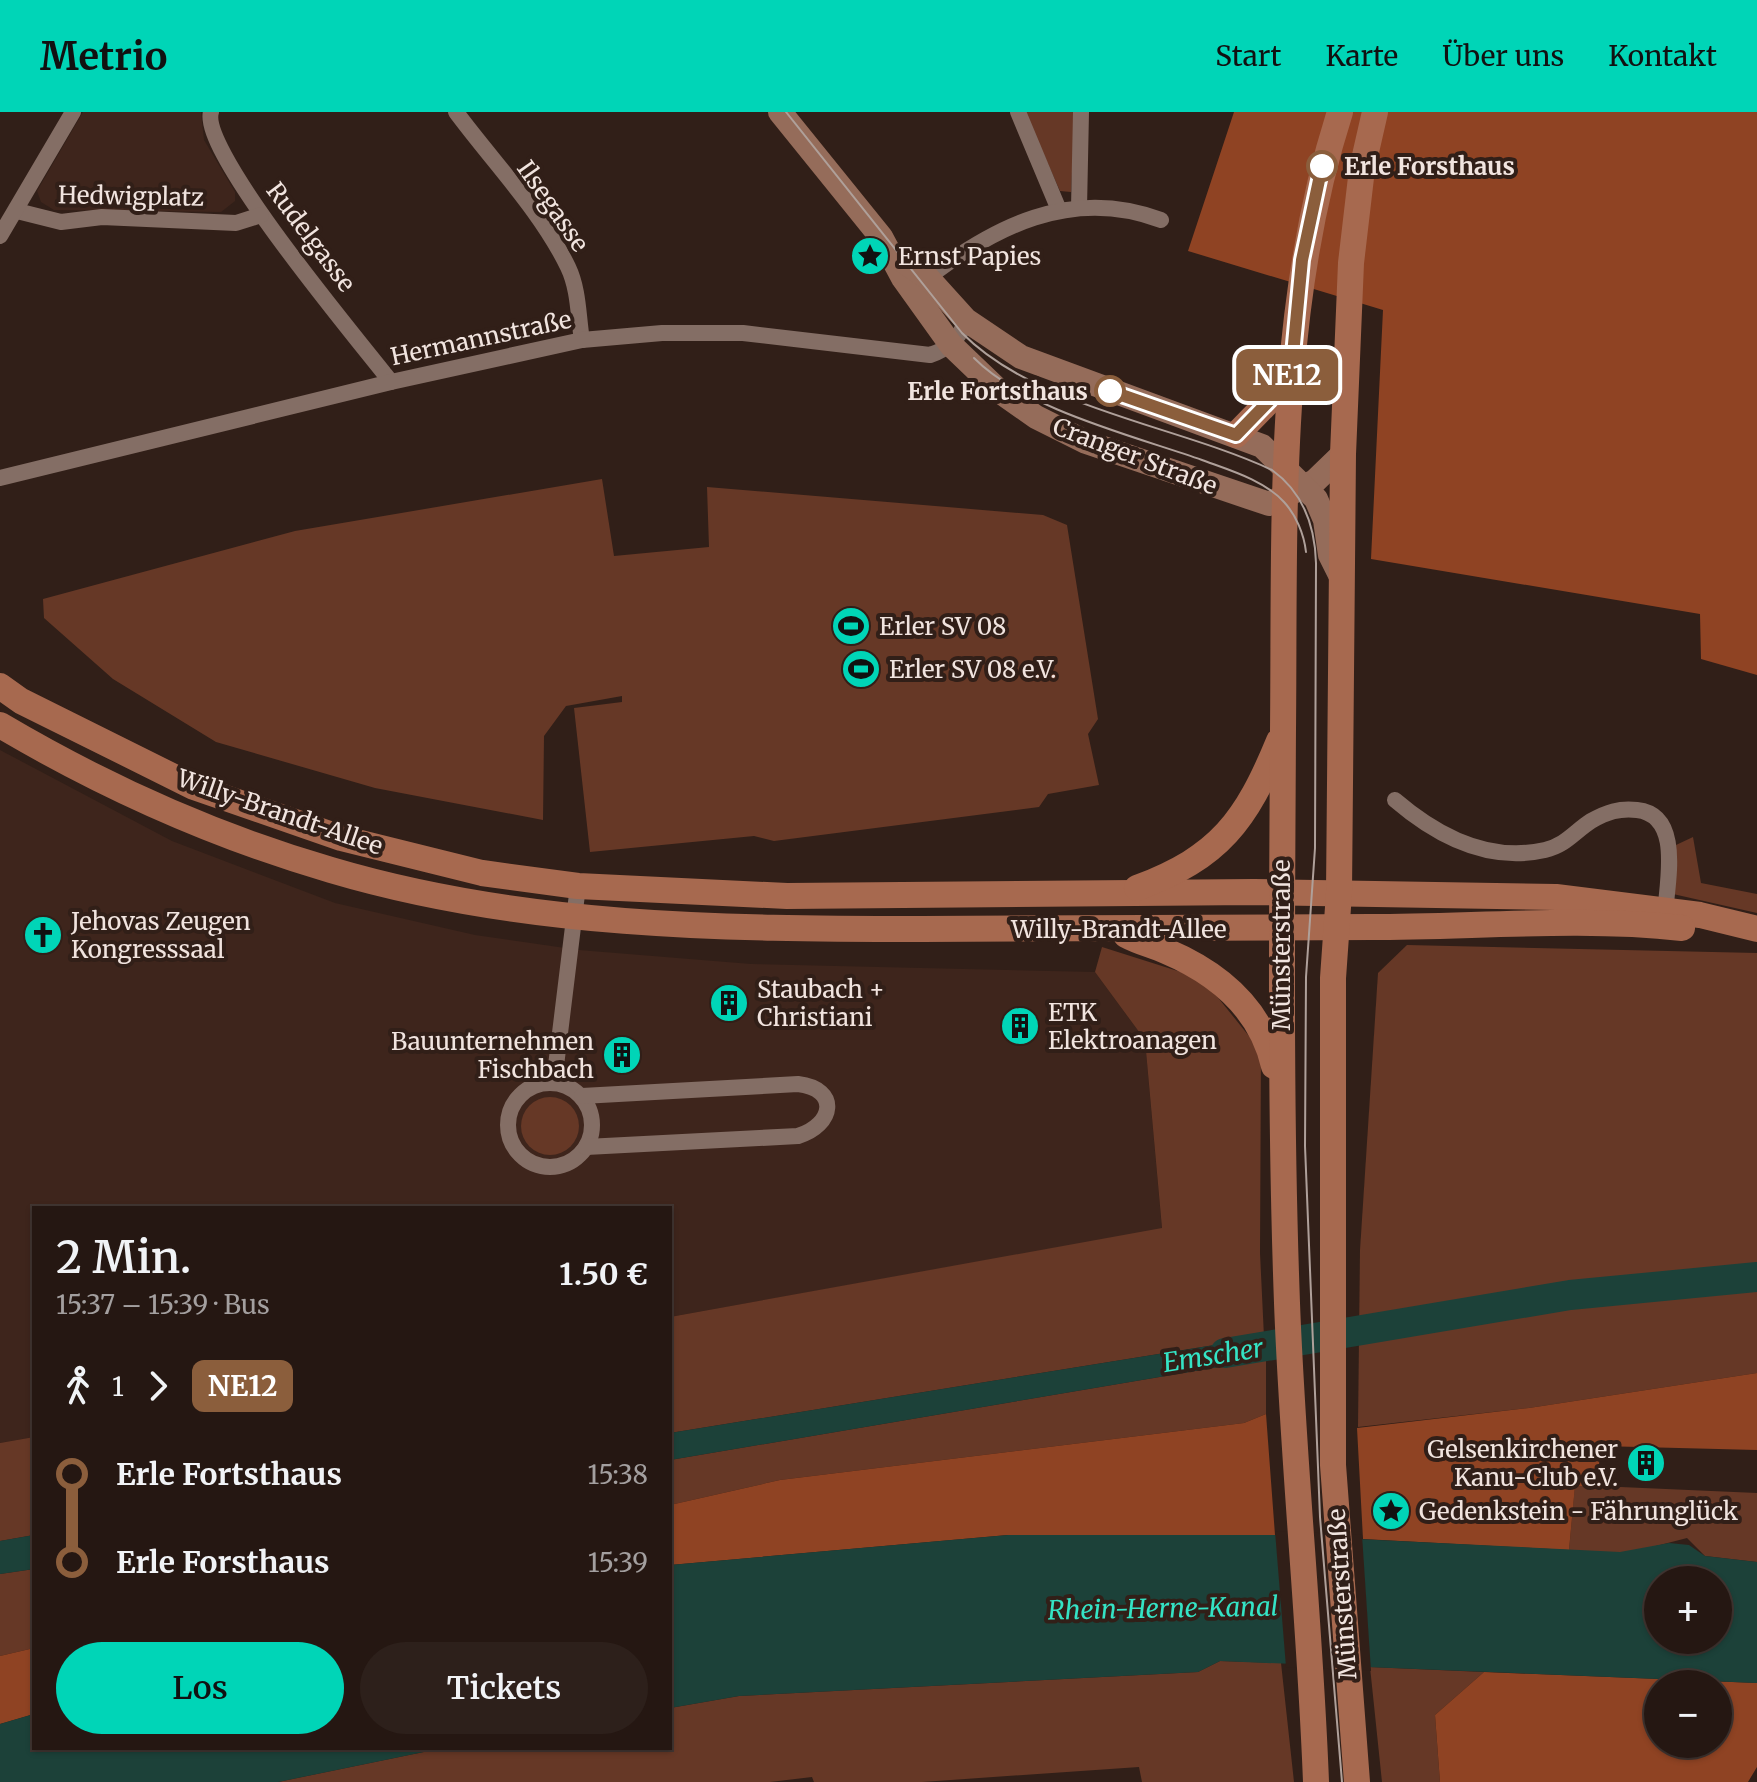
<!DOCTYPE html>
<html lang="de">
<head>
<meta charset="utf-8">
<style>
	body { margin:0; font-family:Merriweather,serif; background:#2d201b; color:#f1f3f6; height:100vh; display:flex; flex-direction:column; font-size:30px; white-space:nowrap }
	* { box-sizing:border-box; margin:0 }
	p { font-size:26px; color:#a39f9f }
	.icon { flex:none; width:44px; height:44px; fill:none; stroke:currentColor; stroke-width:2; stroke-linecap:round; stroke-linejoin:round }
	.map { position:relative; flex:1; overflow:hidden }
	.drawer { position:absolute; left:32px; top:1094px; width:640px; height:544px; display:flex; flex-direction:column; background:#251712; border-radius:0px; box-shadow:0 2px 6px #0004,0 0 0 2px #423632 }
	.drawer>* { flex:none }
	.badge { padding:0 16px; border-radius:12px; font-size:28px; line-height:52px }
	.tools { position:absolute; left:1644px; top:1454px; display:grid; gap:16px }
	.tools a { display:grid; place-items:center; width:88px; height:88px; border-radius:50%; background:#251712; box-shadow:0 2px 6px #0004,0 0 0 2px #423632; font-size:40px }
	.map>.badge { position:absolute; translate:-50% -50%; box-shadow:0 0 0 4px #fff }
	.legs { display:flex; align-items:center; gap:12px; height:88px; padding:0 24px; font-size:26px }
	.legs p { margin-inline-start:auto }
	.overview { display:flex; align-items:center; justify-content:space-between; height:136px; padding:0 24px }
	h1 { font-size:44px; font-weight:600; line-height:60px }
	.button { display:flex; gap:16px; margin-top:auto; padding:16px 24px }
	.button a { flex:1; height:92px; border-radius:48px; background:#00d5b7; color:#111; font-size:32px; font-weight:600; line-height:92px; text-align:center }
	.button a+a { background:#2d201b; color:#f1f3f6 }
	ul { padding:0 24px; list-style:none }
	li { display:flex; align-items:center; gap:28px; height:88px; font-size:30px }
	li i { display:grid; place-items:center; width:12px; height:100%; margin:0 10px; background:currentColor }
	li i::after { content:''; width:20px; height:20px; margin:-10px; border:6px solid; border-radius:50%; background:#251712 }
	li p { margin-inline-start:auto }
	li:first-child i { background:linear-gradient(#0000 50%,currentColor 0) }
	li:last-child i { background:linear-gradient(currentColor 50%,#0000 0) }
	header { display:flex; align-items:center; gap:48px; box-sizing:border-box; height:112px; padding:0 40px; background:#00d5b7; color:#111 }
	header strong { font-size:38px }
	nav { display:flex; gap:44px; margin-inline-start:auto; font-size:28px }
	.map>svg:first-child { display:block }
	.built { fill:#3e251c }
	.green { fill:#663826 }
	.forest { fill:#8f4323; fill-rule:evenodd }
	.water { fill:#1c4139; fill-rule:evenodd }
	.pier { fill:#311f18 }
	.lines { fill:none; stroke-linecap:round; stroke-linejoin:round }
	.river { stroke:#1c4139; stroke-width:30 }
	.minor { stroke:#846e65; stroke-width:16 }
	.secondary { stroke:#956c5a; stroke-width:24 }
	.primary { stroke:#a7694f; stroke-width:26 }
	.tram { stroke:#afa09a; stroke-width:2 }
	.line-1-casing { stroke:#fff; stroke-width:18 }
	.line-1 { stroke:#8b5e3c; stroke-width:12 }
	.stop-1-dot { fill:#fff; stroke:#8b5e3c; stroke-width:4 }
	.labels { text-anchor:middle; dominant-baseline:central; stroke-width:8; stroke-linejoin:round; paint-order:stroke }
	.stop-label { font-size:24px; font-weight:bold; fill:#f1e4df; stroke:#311f18; text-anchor:start }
	.street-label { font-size:24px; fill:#f1e4df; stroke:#311f18 }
	.poi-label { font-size:24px; fill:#f1e4df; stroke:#311f18; text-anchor:start }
	.water-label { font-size:26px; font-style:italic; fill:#34e3c5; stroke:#311f18 }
</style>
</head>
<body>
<header>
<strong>Metrio</strong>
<nav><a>Start</a><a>Karte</a><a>Über uns</a><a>Kontakt</a></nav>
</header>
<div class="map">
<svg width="1757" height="1670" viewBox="0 0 1757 1670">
	<rect width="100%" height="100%" fill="#311f18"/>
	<!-- built -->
	<g class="built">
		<polygon points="83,0 201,0 204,28 235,80 235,89 221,100 54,98 41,90 37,79"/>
		<polygon points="0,638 172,729 335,791 475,823 579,838 751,852 1095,860 1145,928 1162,1117 670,1205 670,1096 34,1096 34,1325 0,1331"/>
	</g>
	<!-- green -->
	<g class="green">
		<polygon points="1025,0 1075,0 1071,80 1060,79"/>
		<polygon points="602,367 614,444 709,435 707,375 1043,403 1067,413 1098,607 1088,622 1099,673 1048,682 1039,695 774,729 754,724 590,740 574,596 622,590 622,584 566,594 544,624 543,708 375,676 216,630 113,567 44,506 43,487 295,419"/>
		<polygon points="1693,725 1701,771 1757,782 1757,801 1673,782 1676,733"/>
		<polygon points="1407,833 1757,841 1757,1261 1529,1296 1358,1315 1360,1138 1378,861"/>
		<polygon points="1102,835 1203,867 1261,939 1260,1141 1264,1225 670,1321 670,1205 1162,1116 1145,928 1095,860"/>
		<circle cx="550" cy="1014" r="29"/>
		<polygon points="1266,1247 1266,1302 1244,1311 780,1368 670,1393 670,1348"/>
		<polygon points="34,1325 34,1423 0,1429 0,1331"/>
		<polygon points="1575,1373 1757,1381 1757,1450 1705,1444 1687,1426 1625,1442 1569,1438"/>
		<polygon points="34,1457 34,1536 0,1544 0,1462"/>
		<polygon points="1220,1549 1281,1551 1294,1670 1142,1670 1139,1655 922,1670 814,1670 812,1665 770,1670 278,1670 443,1636 670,1636 670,1596 739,1584 1198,1560"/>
		<polygon points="1370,1555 1484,1560 1435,1603 1440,1670 1382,1670"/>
	</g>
	<!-- forest -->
	<g class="forest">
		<polygon points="1234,0 1757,0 1757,563 1701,547 1700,502 1371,447 1383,198 1188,139"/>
		<polygon points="1757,1261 1757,1338 1600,1334 1598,1374 1575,1374 1569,1438 1363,1427 1357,1316 1529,1296"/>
		<polygon points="1266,1302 1275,1423 1008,1423 670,1453 670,1393 780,1368 1244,1311"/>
		<polygon points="34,1536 34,1602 0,1612 0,1544"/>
		<path d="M1484,1560L1757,1571V1655L1748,1670H1440L1435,1603ZM1658,1572H1718V1632H1658Z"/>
	</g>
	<!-- water -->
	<g class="water">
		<polygon points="1264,1225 1266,1247 670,1348 670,1321"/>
		<polygon points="34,1423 34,1457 0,1462 0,1429"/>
		<path d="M1008,1423H1275L1620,1440L1669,1431L1689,1433L1705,1444L1757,1450V1571L1220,1549L1198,1560L739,1584L670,1596V1453ZM1658,1468H1718V1528H1658Z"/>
		<polygon points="34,1602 34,1636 443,1636 278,1670 0,1670 0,1612"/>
	</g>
	<!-- pier -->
	<polygon class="pier" points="1275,1419 1362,1423 1371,1559 1286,1555"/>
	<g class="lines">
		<!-- river -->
		<polyline class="river" points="1225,1241 1570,1183 1757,1165"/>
		<!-- minor -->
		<g class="minor">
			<path d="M211,0C199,39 360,230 391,270"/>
			<path d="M456,0C493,50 541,99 568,155C579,178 578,204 582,228"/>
			<polyline points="1018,0 1059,98"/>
			<polyline points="1079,96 1081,0"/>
			<polyline points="17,99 61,110 102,105 236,111 261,103"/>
			<polyline points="0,124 73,0"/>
			<path d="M922,170C993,115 1071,74 1161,108"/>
			<path d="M0,366L391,270L582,228L662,221H743L930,243C949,237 960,226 966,208"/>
			<path d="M1395,688C1437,724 1488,751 1545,738C1566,733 1574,720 1591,709C1607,700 1619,696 1637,698C1684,703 1666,774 1665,804"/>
			<polyline points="554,970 578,774"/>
			<circle cx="550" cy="1013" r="42"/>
			<path d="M582,984L798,972C840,977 834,1013 798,1024L586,1035"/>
		</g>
		<!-- secondary -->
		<g class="secondary">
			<polyline points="780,0 881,125 903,166 951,233 999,279 1036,305 1086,330 1269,392 1315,369 1343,342"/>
			<polyline points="893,142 928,166 966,208 1021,245 1262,334 1316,387 1325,408 1330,443 1341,465"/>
		</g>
		<!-- primary -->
		<g class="primary">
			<polyline points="1236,323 1270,288 1291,256"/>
			<polyline points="0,574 21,589 194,675 341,726 482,761 578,774 787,784 1254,780 1556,785 1700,803 1757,817"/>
			<path d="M0,613C105,675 214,724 331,758C523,815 724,817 922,817C1072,816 1222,815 1371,815C1474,815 1580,805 1682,816"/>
			<path d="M1137,776C1220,745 1246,709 1279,629"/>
			<path d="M1126,823C1139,830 1152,833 1166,839C1218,861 1261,897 1274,954"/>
			<path d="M1316,1670C1310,1510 1293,1351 1287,1191C1280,1000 1282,809 1283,618C1285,411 1276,199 1340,0"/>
			<polyline points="1357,1670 1333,1353 1333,866 1339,781 1343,342 1351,151 1362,57 1375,0"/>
		</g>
		<!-- tram -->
		<g class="tram">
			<path d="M786,0L962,221C1036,296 1176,313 1272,358C1304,381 1315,414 1316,451L1315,736L1306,865L1305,1034L1320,1405L1342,1670"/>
			<path d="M974,246C1024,297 1134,324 1202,348C1229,358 1264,368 1284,390C1296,403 1304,422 1306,440"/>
		</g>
	</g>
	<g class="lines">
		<!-- line-1 casing -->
		<g class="line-1-casing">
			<polyline id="line-1" points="1110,279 1236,323 1270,288 1292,253 1302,148 1322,54"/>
		</g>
		<!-- line-1 -->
		<use href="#line-1" class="line-1"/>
	</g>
	<!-- icons -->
	<defs>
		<g id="sight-disc" transform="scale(2)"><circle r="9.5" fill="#00d5b7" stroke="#311f18"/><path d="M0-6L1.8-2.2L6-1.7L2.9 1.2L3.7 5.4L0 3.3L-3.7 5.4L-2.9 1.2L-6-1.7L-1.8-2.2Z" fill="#111"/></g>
		<g id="stadium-disc" transform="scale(2)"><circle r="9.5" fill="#00d5b7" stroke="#311f18"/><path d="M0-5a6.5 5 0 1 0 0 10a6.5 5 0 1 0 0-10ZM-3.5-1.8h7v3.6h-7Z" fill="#111"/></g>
		<g id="church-disc" transform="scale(2)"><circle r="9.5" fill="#00d5b7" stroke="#311f18"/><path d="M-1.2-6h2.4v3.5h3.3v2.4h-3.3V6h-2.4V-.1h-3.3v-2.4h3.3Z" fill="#111"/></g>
		<g id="building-disc" transform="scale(2)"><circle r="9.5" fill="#00d5b7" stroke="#311f18"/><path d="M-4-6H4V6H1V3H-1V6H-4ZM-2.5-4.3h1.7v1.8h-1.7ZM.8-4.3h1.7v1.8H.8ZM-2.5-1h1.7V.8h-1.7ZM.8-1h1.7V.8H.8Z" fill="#111"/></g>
	</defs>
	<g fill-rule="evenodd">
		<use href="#sight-disc" x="870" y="144"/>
		<use href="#stadium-disc" x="851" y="514"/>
		<use href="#stadium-disc" x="861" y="557"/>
		<use href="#church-disc" x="43" y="823"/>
		<use href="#building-disc" x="729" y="891"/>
		<use href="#building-disc" x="1020" y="914"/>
		<use href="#building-disc" x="622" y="943"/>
		<use href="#building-disc" x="1646" y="1351"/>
		<use href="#sight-disc" x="1391" y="1399"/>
	</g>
	<!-- markers -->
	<g class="stop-1-dot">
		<circle cx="1322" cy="54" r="14"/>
		<circle cx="1110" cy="279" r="14"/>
	</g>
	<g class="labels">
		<!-- stop labels -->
		<g class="stop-label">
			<text x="1344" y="54">Erle Forsthaus</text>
			<text x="1088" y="279" text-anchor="end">Erle Fortsthaus</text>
		</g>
		<!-- street labels -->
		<g class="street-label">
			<text transform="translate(131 84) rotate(1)">Hedwigplatz</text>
			<text transform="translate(553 94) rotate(55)">Ilsegasse</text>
			<text transform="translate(311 125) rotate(53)">Rudelgasse</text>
			<text transform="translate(481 226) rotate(-12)">Hermannstraße</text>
			<text transform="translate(1135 344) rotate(21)">Cranger Straße</text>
			<text transform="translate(280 700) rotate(19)">Willy-Brandt-Allee</text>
			<text x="1119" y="817">Willy-Brandt-Allee</text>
			<text transform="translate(1281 833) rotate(-90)">Münsterstraße</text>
			<text transform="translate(1342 1482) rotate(-94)">Münsterstraße</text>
		</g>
		<!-- poi labels -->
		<g class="poi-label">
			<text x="898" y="144">Ernst Papies</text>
			<text x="879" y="514">Erler SV 08</text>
			<text x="889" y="557">Erler SV 08 e.V.</text>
			<text x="71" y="809">Jehovas Zeugen<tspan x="71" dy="28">Kongresssaal</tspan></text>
			<text x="757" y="877">Staubach +<tspan x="757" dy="28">Christiani</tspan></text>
			<text x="1048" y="900">ETK<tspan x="1048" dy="28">Elektroanagen</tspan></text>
			<text x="594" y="929" text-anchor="end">Bauunternehmen<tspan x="594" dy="28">Fischbach</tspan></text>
			<text x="1618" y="1337" text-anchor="end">Gelsenkirchener<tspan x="1618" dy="28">Kanu-Club e.V.</tspan></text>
			<text x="1419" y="1399">Gedenkstein - Fährunglück</text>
		</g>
		<!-- water labels -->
		<g class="water-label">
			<text transform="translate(1213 1243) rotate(-9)">Emscher</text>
			<text transform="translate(1163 1496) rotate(-1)">Rhein-Herne-Kanal</text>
		</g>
	</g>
</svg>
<div class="tools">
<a>+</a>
<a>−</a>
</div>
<b class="badge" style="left:1287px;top:263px;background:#8b5e3c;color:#fff">NE12</b>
<section class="drawer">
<div class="overview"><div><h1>2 Min.</h1><p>15:37 – 15:39 · Bus</p></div><b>1.50 €</b></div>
<div class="legs"><svg class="icon" aria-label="walk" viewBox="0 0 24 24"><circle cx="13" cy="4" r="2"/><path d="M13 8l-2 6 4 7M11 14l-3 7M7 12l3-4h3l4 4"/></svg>1<svg class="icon" aria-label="forward" viewBox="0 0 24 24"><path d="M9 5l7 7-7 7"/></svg><b class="badge" style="background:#8b5e3c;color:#fff">NE12</b></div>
<ul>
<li><i style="color:#8b5e3c"></i><b>Erle Fortsthaus</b><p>15:38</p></li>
<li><i style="color:#8b5e3c"></i><b>Erle Forsthaus</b><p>15:39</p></li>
</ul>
<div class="button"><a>Los</a><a>Tickets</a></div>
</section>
</div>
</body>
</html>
